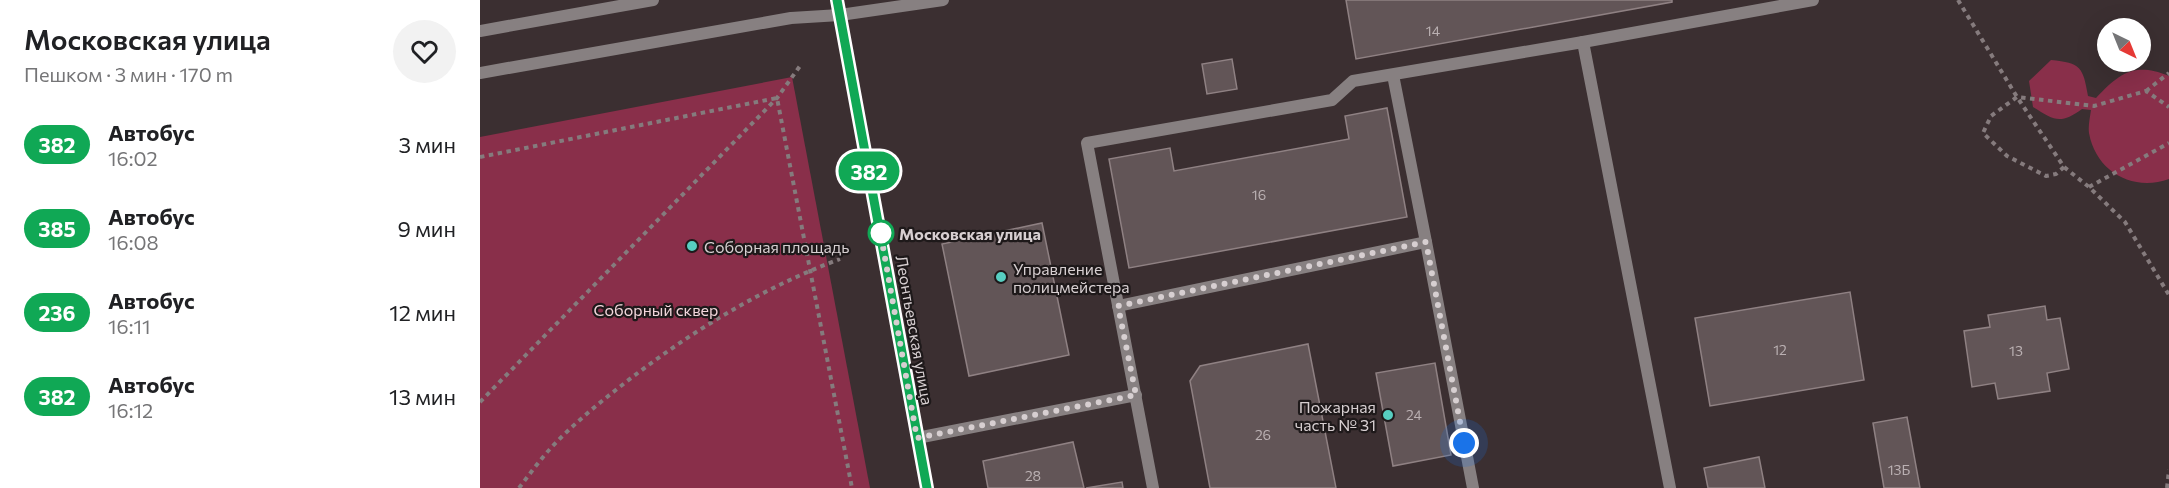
<!DOCTYPE html>
<html lang="ru">
<head>
<meta charset="utf-8">
<style>
	body { margin:0; font-family:Commissioner,sans-serif; background:#f2f2f2; color:#202124; height:100vh; display:flex; flex-direction:column; font-size:22px; white-space:nowrap }
	* { box-sizing:border-box; margin:0 }
	p { font-size:20px; color:#757577 }
	.icon { flex:none; width:33px; height:33px; fill:none; stroke:currentColor; stroke-width:2; stroke-linecap:round; stroke-linejoin:round }
	.map { position:relative; flex:1; overflow:hidden }
	.drawer { display:flex; flex-direction:column; background:#fff; width:480px }
	.drawer>* { flex:none }
	.badge { padding:0 12px; border-radius:20px; font-size:21px; line-height:39px }
	.needle { width:39px; rotate:137deg }
	.fabs { position:absolute; left:1617px; top:18px; display:grid; gap:12px }
	.fabs a { display:grid; place-items:center; width:54px; height:54px; border-radius:50%; background:#fff; box-shadow:0 6px 24px #0002; font-size:30px }
	.you { position:absolute; width:30px; height:30px; margin:-15px; border:4px solid #fff; border-radius:50%; background:#1a73e8; box-shadow:0 0 0 9px #1a73e833 }
	.map>.badge { position:absolute; translate:-50% -50%; box-shadow:0 0 0 3px #fff }
	.round { display:grid; place-items:center; flex:none; width:63px; height:63px; border-radius:32px; background:#f2f2f2 }
	.summary { display:flex; align-items:center; justify-content:space-between; height:102px; padding:0 24px }
	h1 { font-size:28px; font-weight:600; line-height:45px }
	ul { padding:0; list-style:none }
	li { display:flex; align-items:center; gap:18px; height:84px; padding:0 24px }
	li div { flex:1 }
	li b { display:block; font-size:22px }
	li em { font-style:normal }
	li .badge { min-width:66px; font-weight:700; text-align:center }
	main { display:flex; flex:1; min-height:0 }
	.map>svg:first-child { display:block }
	.green { fill:#892f4a }
	.building { fill:#625557; stroke:#8f8183; stroke-width:1.5 }
	.lines { fill:none; stroke-linecap:round; stroke-linejoin:round }
	.path { stroke:#857b7d; stroke-width:4; stroke-dasharray:4.5 4.5; stroke-linecap:butt }
	.service { stroke:#878081; stroke-width:12 }
	.minor { stroke:#878081; stroke-width:12 }
	.tertiary { stroke:#878081; stroke-width:12 }
	.line-casing { stroke:#fff; stroke-width:14 }
	.line { stroke:#10a855; stroke-width:9 }
	.walk { stroke:#d7cfd1; stroke-width:6; stroke-dasharray:0 10.8 }
	.stop-dot { fill:#fff; stroke:#10a855; stroke-width:3 }
	.poi-dot { fill:#57cec1; stroke:#1e191a; stroke-width:2 }
	.labels { text-anchor:middle; dominant-baseline:central; stroke-width:4.5; stroke-linejoin:round; paint-order:stroke }
	.number-label { font-size:14px; fill:#bab0b2 }
	.stop-label { font-size:16px; font-weight:bold; fill:#d7cfd1; stroke:#1e191a; text-anchor:start }
	.poi-label { font-size:16px; fill:#d7cfd1; stroke:#1e191a; text-anchor:start }
	.park-label { font-size:16px; fill:#f2d6db; stroke:#1e191a }
	.street-label { font-size:16px; fill:#d7cfd1; stroke:#1e191a }
</style>
</head>
<body>
<main>
<section class="drawer">
<div class="summary"><div><h1>Московская улица</h1><p>Пешком · 3 мин · 170 m</p></div><a class="round"><svg class="icon" aria-label="heart" viewBox="0 0 24 24"><path d="M12 20l-8-8c-3-5 5-10 8-4 3-6 11-1 8 4z"/></svg></a></div>
<ul>
<li><span class="badge" style="background:#10a855;color:#fff">382</span><div><b>Автобус</b><p>16:02</p></div><em>3 мин</em></li>
<li><span class="badge" style="background:#10a855;color:#fff">385</span><div><b>Автобус</b><p>16:08</p></div><em>9 мин</em></li>
<li><span class="badge" style="background:#10a855;color:#fff">236</span><div><b>Автобус</b><p>16:11</p></div><em>12 мин</em></li>
<li><span class="badge" style="background:#10a855;color:#fff">382</span><div><b>Автобус</b><p>16:12</p></div><em>13 мин</em></li>
</ul>
</section>
<div class="map">
<svg width="1689" height="488" viewBox="0 0 1689 488">
	<rect width="100%" height="100%" fill="#3b2f31"/>
	<!-- green -->
	<g class="green">
		<path d="M1571,60C1601,63 1603,67 1608,96L1616,98C1640,73 1654,62 1689,76V179C1653,192 1616,172 1609,133C1608,126 1610,117 1611,110L1602,109C1580,125 1574,120 1553,107L1549,81Z"/>
		<polygon points="312,77 390,488 0,488 0,137"/>
	</g>
	<!-- building -->
	<g class="building">
		<polygon points="866,0 1192,0 1192,2 876,59"/>
		<polygon points="752,59 757,89 727,94 722,64"/>
		<polygon points="907,108 927,217 649,268 629,159 690,148 694,171 869,139 865,116"/>
		<polygon points="562,223 589,355 489,376 462,244"/>
		<polygon points="1370,292 1384,380 1230,406 1215,318"/>
		<polygon points="1565,306 1567,320 1580,318 1589,369 1567,373 1570,391 1518,399 1515,383 1492,387 1484,331 1510,327 1508,315"/>
		<polygon points="828,344 856,488 730,488 710,381 720,366"/>
		<polygon points="955,363 971,455 913,466 896,373"/>
		<polygon points="1427,417 1440,488 1404,488 1393,423"/>
		<polygon points="593,442 604,488 508,488 503,461"/>
		<polygon points="1279,457 1285,488 1228,488 1224,468"/>
		<polygon points="642,482 643,488 606,488"/>
	</g>
	<g class="lines">
		<!-- path -->
		<g class="path">
			<polyline points="1478,0 1537,97 1584,167 1609,187 1645,222 1689,295"/>
			<polyline points="1666,91 1689,73"/>
			<polyline points="0,157 297,98 372,488"/>
			<polyline points="1584,167 1576,174 1566,176 1527,156 1503,133 1511,116 1537,97 1614,106 1666,91 1689,107"/>
			<polyline points="1609,187 1689,143"/>
			<polyline points="0,402 297,98 320,66"/>
			<path d="M39,488C49,475 59,461 70,449C93,424 119,403 146,382C212,331 282,288 360,259"/>
			<polyline points="1687,488 1689,470"/>
		</g>
		<!-- service -->
		<g class="service">
			<polyline points="1103,42 1190,488"/>
			<polyline points="946,242 993,488"/>
			<polyline points="638,306 946,242 913,75"/>
			<polyline points="437,438 656,395"/>
			<polyline points="673,488 607,143 852,100 873,81 1103,42 1333,0"/>
		</g>
		<!-- minor -->
		<polyline class="minor" points="357,0 447,488"/>
		<!-- tertiary -->
		<g class="tertiary">
			<polyline points="0,31 173,0"/>
			<polyline points="0,73 311,18 360,15 463,0"/>
		</g>
	</g>
	<g class="lines">
		<!-- line casing -->
		<g class="line-casing">
			<polyline id="line" points="357,0 447,488"/>
		</g>
		<!-- line -->
		<use href="#line" class="line"/>
		<!-- walk -->
		<polyline class="walk" points="401,233 400,230 437,438 656,395 638,306 946,242 984,443"/>
	</g>
	<!-- markers -->
	<circle class="stop-dot" cx="401" cy="233" r="12"/>
	<g class="poi-dot">
		<circle cx="212" cy="246" r="6"/>
		<circle cx="521" cy="277" r="6"/>
		<circle cx="908" cy="415" r="6"/>
	</g>
	<g class="labels">
		<!-- number labels -->
		<g class="number-label">
			<text x="953" y="30">14</text>
			<text x="779" y="194">16</text>
			<text x="1300" y="349">12</text>
			<text x="1536" y="350">13</text>
			<text x="934" y="414">24</text>
			<text x="783" y="434">26</text>
			<text x="1419" y="469">13Б</text>
			<text x="553" y="475">28</text>
		</g>
		<!-- stop labels -->
		<g class="stop-label">
			<text x="419" y="233">Московская улица</text>
		</g>
		<!-- poi labels -->
		<g class="poi-label">
			<text x="224" y="246">Соборная площадь</text>
			<text x="533" y="268">Управление<tspan x="533" dy="18">полицмейстера</tspan></text>
			<text x="896" y="406" text-anchor="end">Пожарная<tspan x="896" dy="18">часть № 31</tspan></text>
		</g>
		<!-- park labels -->
		<g class="park-label">
			<text x="176" y="309">Соборный сквер</text>
		</g>
		<!-- street labels -->
		<g class="street-label">
			<text transform="translate(435 330) rotate(80)">Леонтьевская улица</text>
		</g>
	</g>
</svg>
<div class="fabs">
<a><svg class="needle" viewBox="-14 -14 28 28"><path d="M0-13l5 13h-10z" fill="#e53935"/><path d="M0 13l5-13h-10z" fill="#757577"/></svg></a>
</div>
<div class="you" style="left:984px;top:443px"></div>
<b class="badge" style="left:389px;top:171px;background:#10a855;color:#fff">382</b>
</div>
</main>
</body>
</html>
